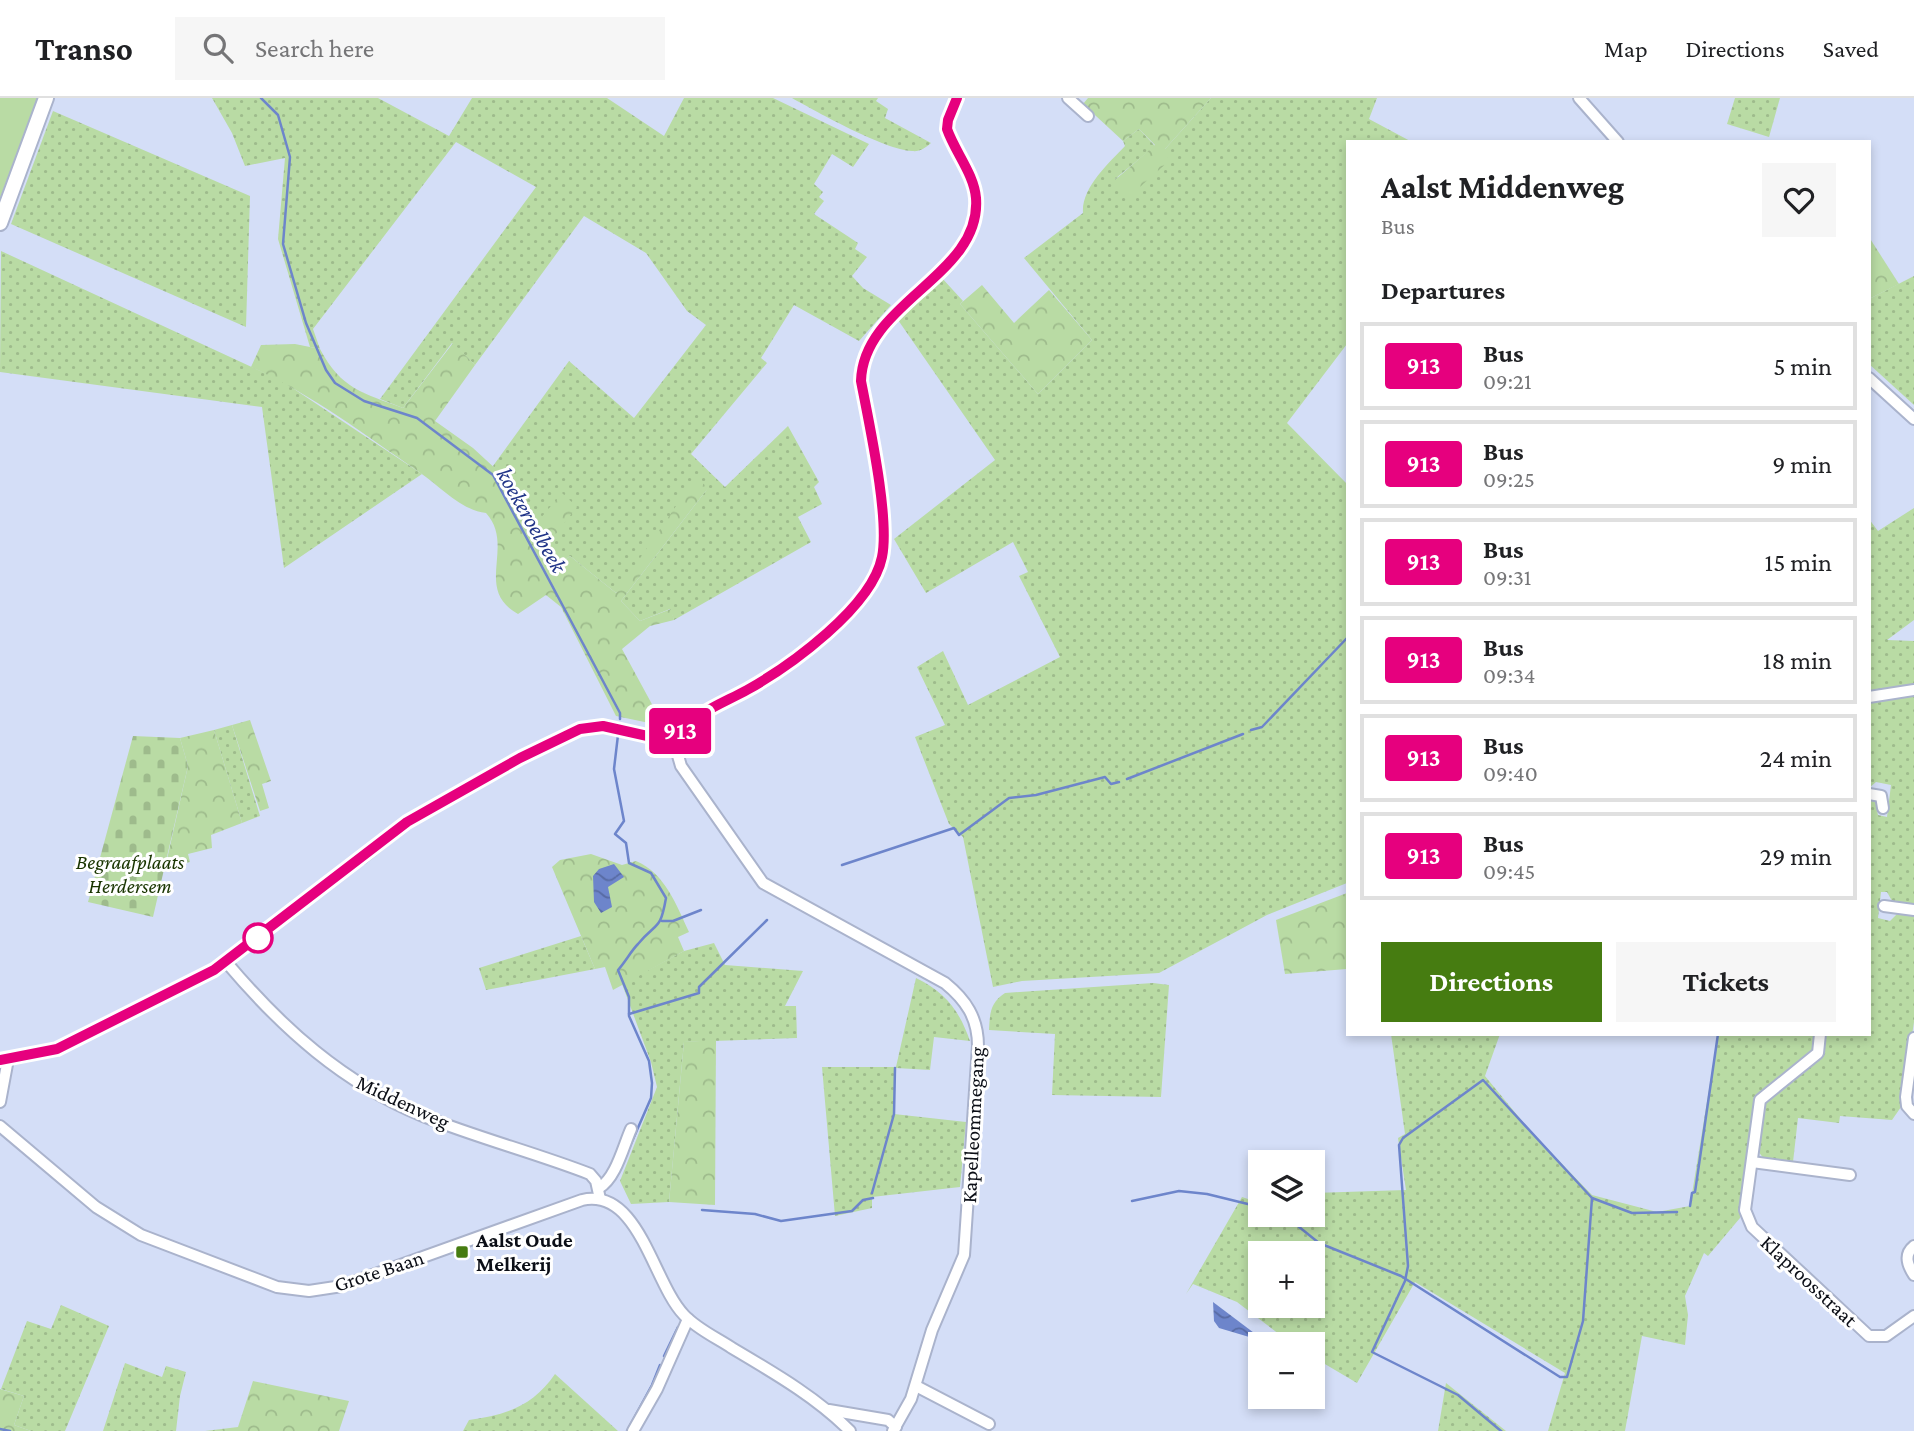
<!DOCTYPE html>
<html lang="en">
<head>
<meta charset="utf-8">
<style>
	body { margin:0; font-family:"Crimson Pro",serif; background:#f6f6f6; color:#202124; height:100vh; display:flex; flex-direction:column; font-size:26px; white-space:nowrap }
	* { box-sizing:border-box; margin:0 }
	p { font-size:23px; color:#757577 }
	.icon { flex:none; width:38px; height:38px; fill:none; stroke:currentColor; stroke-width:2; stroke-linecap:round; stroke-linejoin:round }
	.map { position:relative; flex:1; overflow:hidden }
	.side { position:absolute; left:1346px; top:42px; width:525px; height:896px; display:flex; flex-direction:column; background:#fff; border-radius:0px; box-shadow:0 4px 10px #0003 }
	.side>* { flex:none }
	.badge { padding:0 14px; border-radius:5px; font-size:24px; line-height:46px }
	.buttons { position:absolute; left:1248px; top:1052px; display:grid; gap:14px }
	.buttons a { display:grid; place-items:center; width:77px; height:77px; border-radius:0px; background:#fff; box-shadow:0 4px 10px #0003; font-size:35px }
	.map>.badge { position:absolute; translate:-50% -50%; box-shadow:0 0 0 4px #fff }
	h2 { padding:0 35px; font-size:26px; line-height:63px }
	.round { display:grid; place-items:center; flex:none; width:74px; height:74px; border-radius:0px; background:#f6f6f6 }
	.headline { display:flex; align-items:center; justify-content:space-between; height:119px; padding:0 35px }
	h1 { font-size:33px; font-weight:700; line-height:52px }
	.cta { display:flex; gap:14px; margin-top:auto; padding:14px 35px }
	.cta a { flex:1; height:80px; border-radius:0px; background:#467c11; color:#fff; font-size:28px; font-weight:700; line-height:80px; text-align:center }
	.cta a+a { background:#f6f6f6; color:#202124 }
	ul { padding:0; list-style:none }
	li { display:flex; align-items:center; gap:21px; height:88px; margin:0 14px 10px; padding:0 21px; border:4px solid #e0e0e0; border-radius:0px }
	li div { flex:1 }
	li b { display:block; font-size:26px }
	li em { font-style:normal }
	li .badge { min-width:77px; font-weight:700; text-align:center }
	header { display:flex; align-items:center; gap:42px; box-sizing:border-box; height:98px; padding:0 35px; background:#fff; border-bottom:2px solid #e0e0e0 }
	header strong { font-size:33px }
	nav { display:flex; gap:38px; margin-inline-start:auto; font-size:24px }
	.search { width:490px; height:63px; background:#f6f6f6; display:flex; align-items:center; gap:18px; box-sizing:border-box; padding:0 24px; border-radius:0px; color:#757577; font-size:26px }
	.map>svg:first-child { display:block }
	.grass { fill:url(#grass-dots); fill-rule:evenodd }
	.forest { fill:url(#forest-crowns) }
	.cemetery { fill:url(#cemetery-stones) }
	.green { fill:#b9dba4 }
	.water { fill:url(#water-waves) }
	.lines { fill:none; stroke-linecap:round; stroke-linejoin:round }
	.stream { stroke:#6d85cb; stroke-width:2.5 }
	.minor-tunnel { stroke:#b6bfd5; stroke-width:10; stroke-dasharray:10 5; stroke-linecap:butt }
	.minor-casing { stroke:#aab3cc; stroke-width:14 }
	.tertiary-casing { stroke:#aab3cc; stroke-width:18 }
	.minor { stroke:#fff; stroke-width:10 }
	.tertiary { stroke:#fff; stroke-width:14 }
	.line-casing { stroke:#fff; stroke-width:16 }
	.line { stroke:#e6007e; stroke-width:10 }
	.stop-dot { fill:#fff; stroke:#e6007e; stroke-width:3.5 }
	.poi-dot { fill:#467c11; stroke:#fff; stroke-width:2.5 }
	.labels { text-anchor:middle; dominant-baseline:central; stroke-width:6; stroke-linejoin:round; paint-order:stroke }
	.park-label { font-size:21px; font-style:italic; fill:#193500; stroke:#fff }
	.street-label { font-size:21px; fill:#0b0e16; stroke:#fff }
	.poi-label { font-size:21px; font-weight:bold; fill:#0b0e16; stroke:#fff; text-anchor:start }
	.water-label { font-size:23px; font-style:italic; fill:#223588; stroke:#fff }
</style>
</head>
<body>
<header>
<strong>Transo</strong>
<div class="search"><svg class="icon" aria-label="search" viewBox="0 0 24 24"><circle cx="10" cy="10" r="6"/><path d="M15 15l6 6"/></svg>Search here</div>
<nav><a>Map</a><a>Directions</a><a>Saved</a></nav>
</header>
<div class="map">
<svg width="1914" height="1333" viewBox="0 0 1914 1333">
	<defs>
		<pattern id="grass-dots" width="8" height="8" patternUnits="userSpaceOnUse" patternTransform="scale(1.75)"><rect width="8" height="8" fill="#b9dba4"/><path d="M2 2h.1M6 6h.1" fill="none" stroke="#9ebb8c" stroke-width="1.8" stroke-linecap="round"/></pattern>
		<pattern id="forest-crowns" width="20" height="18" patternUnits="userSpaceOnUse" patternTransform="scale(1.75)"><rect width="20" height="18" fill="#b9dba4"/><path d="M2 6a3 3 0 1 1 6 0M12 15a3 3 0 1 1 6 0" fill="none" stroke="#9ebb8c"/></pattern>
		<pattern id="cemetery-stones" width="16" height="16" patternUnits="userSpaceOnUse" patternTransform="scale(1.75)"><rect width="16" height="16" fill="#b9dba4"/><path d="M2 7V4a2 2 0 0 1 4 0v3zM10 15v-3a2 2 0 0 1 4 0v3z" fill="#9ebb8c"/></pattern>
		<pattern id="water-waves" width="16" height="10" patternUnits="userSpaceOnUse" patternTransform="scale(1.75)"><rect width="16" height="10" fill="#6d85cb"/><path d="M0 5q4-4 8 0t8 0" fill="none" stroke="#586ba4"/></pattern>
	</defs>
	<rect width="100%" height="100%" fill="#d4def7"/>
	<!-- grass -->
	<g class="grass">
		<polygon points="212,0 378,0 449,38 472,0 607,0 664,38 684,0 773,0 869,46 853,69 832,56 814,86 823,94 819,99 824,103 814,116 858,145 855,151 867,159 852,178 863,190 891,207 859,243 794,207 761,260 767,265 691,356 725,389 788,328 819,384 814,389 822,406 798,419 811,444 674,522 670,511 640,523 621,503 708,390 616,495 570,458 554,470 541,455 534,428 493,368 569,263 634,320 706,227 687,213 646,155 584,118 475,267 452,245 403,310 380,301 536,89 456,44 313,231 320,251 310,249 278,141 285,60 245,68 232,35"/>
		<path d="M792,0H878L876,3L888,11L885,20L931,45C925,50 920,54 912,53C885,52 817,14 792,0Z"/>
		<path d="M1211,0H1377L1369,21L1412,44H1348L1347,246L1287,325L1347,386V785L1267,817L1159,875L1022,883L993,889L963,739L949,726L915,639L945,627L917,569L943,553L968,607L1060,559L1019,478L1028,474L1013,444L926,495L894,441L995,362L898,222L941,179L963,203L960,206L1038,296L1092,242L1024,160L1083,115C1081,90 1109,65 1125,48L1123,43L1139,31L1155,48L1115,81L1165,51Z"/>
		<polygon points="1735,0 1780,0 1769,39 1727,26"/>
		<polygon points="53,13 250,98 246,229 11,126"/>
		<polygon points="1,153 282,283 422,376 284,470 262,309 0,274"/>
		<polygon points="1914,178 1914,307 1869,266 1869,201"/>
		<polygon points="1914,410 1914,522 1887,542 1914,543 1914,587 1869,594 1869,421 1878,433"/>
		<polygon points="1914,595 1914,807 1892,803 1887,794 1881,794 1878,820 1890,823 1897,816 1914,818 1914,924 1901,1009 1892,1022 1840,1018 1839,1025 1798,1020 1793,1064 1764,1061 1758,1053 1763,1006 1812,966 1823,936 1869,936 1869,702 1875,703 1878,717 1887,719 1891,687 1876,684 1869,690 1869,603"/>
		<polygon points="232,627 260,718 242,725 214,632"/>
		<polygon points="581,838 595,871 486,892 479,870"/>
		<polygon points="714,845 725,867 803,873 785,908 796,908 797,940 684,944 669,1104 631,1106 620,1083 657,989 651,964 622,886 684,853"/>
		<path d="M916,880C946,895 959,912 970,943L934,939L930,972L896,970L894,1016L966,1024L960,1089L872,1099V1110L835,1118L822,969H896Z"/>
		<path d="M1153,885L1169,887L1161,999L1052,997L1055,936L989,932C990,915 990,905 1005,895Z"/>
		<path d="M1391,936H1500L1485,978L1532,1035L1592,1097L1657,1114L1690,1108L1718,936H1815L1812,952L1755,1000L1740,1120L1708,1158L1704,1155L1685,1198L1688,1217L1685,1247L1642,1238L1625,1333H1548L1565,1275L1415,1184L1357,1285L1313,1259L1312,1246H1292L1237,1204L1193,1186L1186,1196L1242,1099L1260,1105V1116H1312L1313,1095L1406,1092L1398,1040L1405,1036ZM1260,1155H1312V1208H1260Z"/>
		<polygon points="61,1207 109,1228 65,1333 31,1333 14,1327 24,1298 1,1291 27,1223 51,1231"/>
		<polygon points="125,1265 162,1279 166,1268 186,1274 180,1298 176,1333 103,1333"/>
		<path d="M555,1276L618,1333H463L469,1322C506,1317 533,1308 555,1276Z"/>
		<polygon points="1446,1285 1506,1333 1438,1333"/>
	</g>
	<!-- forest -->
	<g class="forest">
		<polygon points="1088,0 1211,0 1165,51 1169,63 1131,97 1124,98 1115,82 1155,47 1139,31 1123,43 1083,6"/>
		<polygon points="1869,139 1899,186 1869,201"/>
		<polygon points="982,187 1014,225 1049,192 1092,242 1038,296 960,206"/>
		<path d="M453,245L475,267L435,323L473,350L498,373L534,428L562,395L577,409L541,455L554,470L570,458L616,495L696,379L708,390L621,503L640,523L671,511L674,522L650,528L622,551L660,621L654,626L616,618L561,509L546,497L518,516C473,491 516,448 486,415C460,412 440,388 419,374C365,337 311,296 251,269L261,247L295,246L320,251C341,291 363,295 403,310Z"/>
		<polygon points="250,622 271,683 262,686 269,710 260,713 232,627"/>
		<polygon points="214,632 242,725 211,737 212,750 188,756 190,764 165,770 188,668 180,640"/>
		<path d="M591,756L622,767L636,763C665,775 677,808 689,834L678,839L684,853L613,892L605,869L595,871L552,769L560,762Z"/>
		<polygon points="1347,795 1347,871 1285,876 1276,822"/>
		<polygon points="716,942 715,1107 669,1104 684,944"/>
		<polygon points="253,1283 349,1303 339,1333 205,1333 238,1329"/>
		<polygon points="0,1291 24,1298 14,1327 31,1333 0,1333"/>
	</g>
	<!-- cemetery -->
	<polygon class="cemetery" points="133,638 180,640 188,668 153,819 88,804"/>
	<!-- green -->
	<polygon class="green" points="0,0 38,0 0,100"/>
	<!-- water -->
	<g class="water">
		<polygon points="614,766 624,779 608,789 612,809 601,815 594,804 593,778 599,771"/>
		<polygon points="1213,1204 1266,1244 1219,1230 1214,1223"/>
	</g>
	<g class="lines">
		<!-- stream -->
		<g class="stream">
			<polyline points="261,0 278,17 290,59 283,146 306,225 326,272 335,285 364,303 417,320 493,377 620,615 620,621"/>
			<polyline points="1251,632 1262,629 1348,539"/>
			<path d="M618,637L614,671L624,723L615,736L626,745L629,765L651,775L666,800C660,834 657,823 638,846C631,853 626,863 618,872L629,899V918L649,963L652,985L651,1000L630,1048"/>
			<polyline points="1127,681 1243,636"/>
			<polyline points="842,767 954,730 959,737 1009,700 1036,697 1105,679 1111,686 1119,684"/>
			<polyline points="662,823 673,823 701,812"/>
			<polyline points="629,916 699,895 699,889 767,822"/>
			<polyline points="872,1095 894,1016 895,970"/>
			<polyline points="1132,1103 1179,1093 1207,1096 1260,1109"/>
			<polyline points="1690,1108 1692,1095 1695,1094 1718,936"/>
			<polyline points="702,1112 755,1116 781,1123 852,1113 863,1102 873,1100"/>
			<polyline points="1283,1116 1319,1145 1401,1178 1560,1279 1567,1279 1583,1223 1592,1100 1632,1115 1677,1114"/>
			<polyline points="664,1258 678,1229"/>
			<polyline points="0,1331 10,1333"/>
			<polyline points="627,1333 652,1287 660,1267"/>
			<polyline points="1501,1333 1458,1297 1372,1254 1405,1183 1408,1168 1399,1047 1403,1040 1483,982 1592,1100"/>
		</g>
		<!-- minor-tunnel -->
		<polyline class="minor-tunnel" points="0,962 57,951 214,872 362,760"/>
		<!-- minor casing -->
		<g class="minor-casing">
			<g id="minor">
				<polyline points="1068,0 1088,18"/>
				<polyline points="1579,0 1618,44"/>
				<polyline points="1869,280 1914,321"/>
				<polyline points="1869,599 1914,592"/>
				<polyline points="1869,696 1881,698 1883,710"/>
				<polyline points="362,760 407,724 520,660 580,631 603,628 674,644"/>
				<polyline points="1884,808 1914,812"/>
				<path d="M227,865C282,930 343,985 423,1018C478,1040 536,1055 590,1076L596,1083L600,1101"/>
				<polyline points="1820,936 1818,955 1760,1002 1745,1112 1752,1129 1869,1238 1886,1238 1914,1218"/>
				<polyline points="1914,940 1906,999 1907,1008 1914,1016"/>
				<polyline points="0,1004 8,961"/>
				<path d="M0,1028L96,1109L141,1137L277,1189L309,1193L342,1188L582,1102C639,1089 653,1185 684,1217C697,1231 717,1240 732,1250C774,1275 816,1299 850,1333"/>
				<polyline points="1752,1064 1850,1077"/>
				<path d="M599,1090C616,1080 623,1049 631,1031"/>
				<path d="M1914,1148C1903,1157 1908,1168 1914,1177"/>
				<polyline points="916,1288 989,1326"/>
				<polyline points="829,1312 888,1322 896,1329"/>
				<polyline points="633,1333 657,1291 688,1221"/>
				<path d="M893,1333L911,1301L932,1232L964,1157L978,948C978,920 966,902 945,885L763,785L681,668L674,644C686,618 724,605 747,592C790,568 871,509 882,459C890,421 869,325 861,283C863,204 982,178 976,100C974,76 955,54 947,31L948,21L957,0"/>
			</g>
		</g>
		<!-- tertiary casing -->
		<g class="tertiary-casing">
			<polyline id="tertiary" points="0,125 46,0"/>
		</g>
		<!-- minor -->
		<use href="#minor" class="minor"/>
		<!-- tertiary -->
		<use href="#tertiary" class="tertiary"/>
	</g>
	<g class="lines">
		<!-- line casing -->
		<g class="line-casing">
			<path id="line" d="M0,962L57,951L214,872L407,724L520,660L580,631L603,628L674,644C686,618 724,605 747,592C790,568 872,509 882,459C890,420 869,325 861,283C863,204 982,178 976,100C974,76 955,54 947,31L948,22L957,0"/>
		</g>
		<!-- line -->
		<use href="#line" class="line"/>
	</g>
	<!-- markers -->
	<circle class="stop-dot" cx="258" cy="840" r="14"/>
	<rect class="poi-dot" x="455" y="1147" width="14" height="14" rx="3.5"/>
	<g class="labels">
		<!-- park labels -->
		<g class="park-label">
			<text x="130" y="764">Begraafplaats<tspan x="130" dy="24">Herdersem</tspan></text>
		</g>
		<!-- street labels -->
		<g class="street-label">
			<text transform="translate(403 1004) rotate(25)">Middenweg</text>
			<text transform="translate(973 1027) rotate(-87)">Kapelleommegang</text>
			<text transform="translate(379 1173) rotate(-18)">Grote Baan</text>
			<text transform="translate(1809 1183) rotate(43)">Klaproosstraat</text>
		</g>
		<!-- poi labels -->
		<g class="poi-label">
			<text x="476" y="1142">Aalst Oude<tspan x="476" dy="24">Melkerij</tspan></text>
		</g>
		<!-- water labels -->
		<g class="water-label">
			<text transform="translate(532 422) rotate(60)">koekeroelbeek</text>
		</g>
	</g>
</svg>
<div class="buttons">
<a><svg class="icon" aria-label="layers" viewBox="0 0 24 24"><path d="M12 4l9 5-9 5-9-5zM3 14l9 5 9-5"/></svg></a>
<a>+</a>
<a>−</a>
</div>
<b class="badge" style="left:680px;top:633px;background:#e6007e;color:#fff">913</b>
<section class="side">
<div class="headline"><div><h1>Aalst Middenweg</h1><p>Bus</p></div><a class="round"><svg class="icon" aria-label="heart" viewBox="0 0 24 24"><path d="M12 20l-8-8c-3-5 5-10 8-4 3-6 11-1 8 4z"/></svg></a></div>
<h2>Departures</h2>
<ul>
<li><span class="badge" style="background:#e6007e;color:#fff">913</span><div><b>Bus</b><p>09:21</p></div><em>5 min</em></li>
<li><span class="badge" style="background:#e6007e;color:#fff">913</span><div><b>Bus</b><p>09:25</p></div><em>9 min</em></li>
<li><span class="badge" style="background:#e6007e;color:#fff">913</span><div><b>Bus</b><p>09:31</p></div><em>15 min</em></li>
<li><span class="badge" style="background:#e6007e;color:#fff">913</span><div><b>Bus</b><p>09:34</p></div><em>18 min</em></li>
<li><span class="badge" style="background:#e6007e;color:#fff">913</span><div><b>Bus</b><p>09:40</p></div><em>24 min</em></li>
<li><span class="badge" style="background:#e6007e;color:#fff">913</span><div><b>Bus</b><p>09:45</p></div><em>29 min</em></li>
</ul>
<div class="cta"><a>Directions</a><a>Tickets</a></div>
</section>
</div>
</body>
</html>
